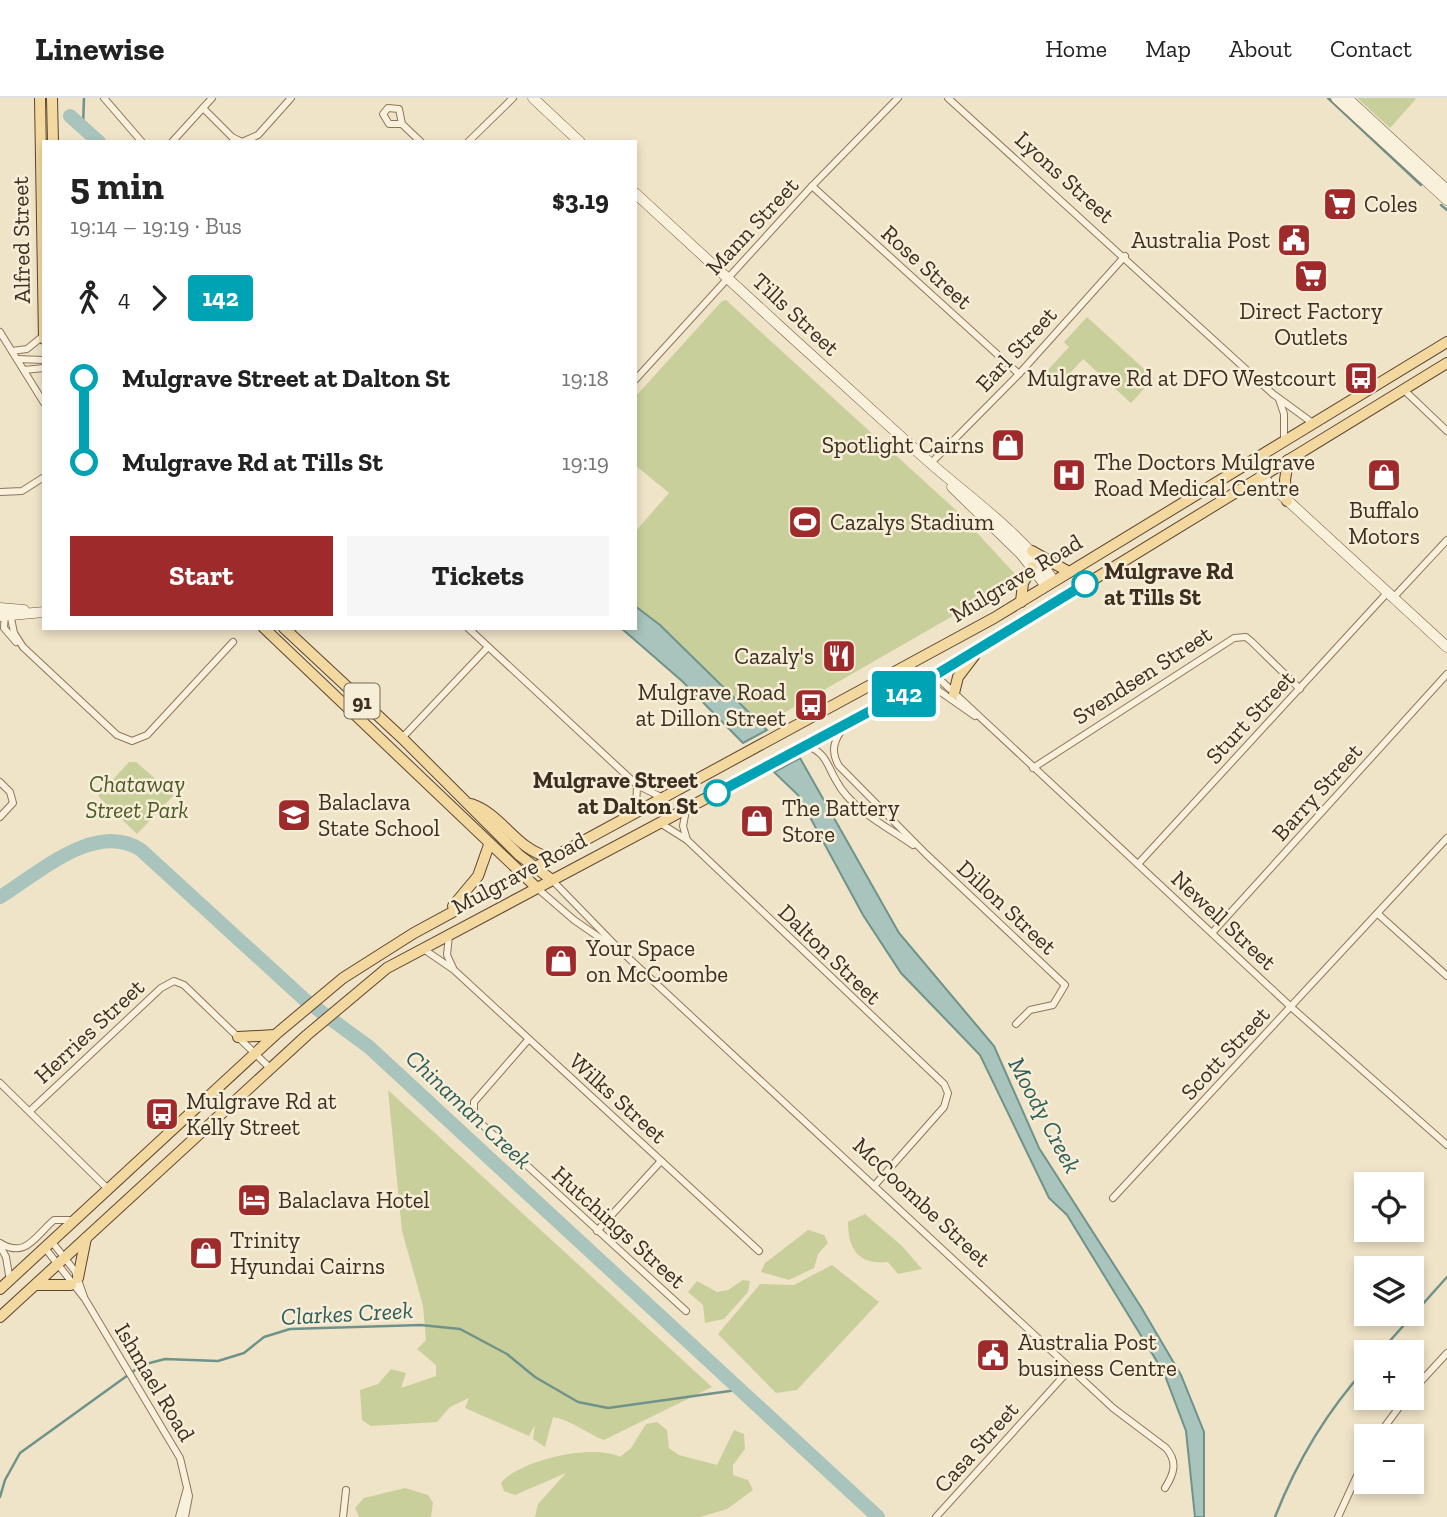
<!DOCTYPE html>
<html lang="en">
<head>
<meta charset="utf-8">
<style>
	body { margin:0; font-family:"Zilla Slab",serif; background:#f6f6f6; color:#222; height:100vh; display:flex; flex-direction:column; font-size:26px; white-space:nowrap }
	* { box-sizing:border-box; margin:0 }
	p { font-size:23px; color:#767676 }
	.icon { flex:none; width:38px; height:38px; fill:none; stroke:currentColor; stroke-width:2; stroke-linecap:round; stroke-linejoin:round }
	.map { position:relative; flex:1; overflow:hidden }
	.drawer { position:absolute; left:42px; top:42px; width:595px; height:490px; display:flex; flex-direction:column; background:#fff; border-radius:0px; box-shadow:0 4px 10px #0003 }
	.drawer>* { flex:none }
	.badge { padding:0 14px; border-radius:5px; font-size:24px; line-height:46px }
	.buttons { position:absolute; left:1354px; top:1074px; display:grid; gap:14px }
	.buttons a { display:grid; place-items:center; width:70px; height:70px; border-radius:0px; background:#fff; box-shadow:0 4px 10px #0003; font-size:35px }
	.map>.badge { position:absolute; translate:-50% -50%; box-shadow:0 0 0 4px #fff }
	.legs { display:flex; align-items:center; gap:10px; height:77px; padding:0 28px; font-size:23px }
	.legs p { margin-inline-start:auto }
	.head { display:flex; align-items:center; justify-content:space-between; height:119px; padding:0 28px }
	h1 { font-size:38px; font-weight:700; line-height:52px }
	.button { display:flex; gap:14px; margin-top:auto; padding:14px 28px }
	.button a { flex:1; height:80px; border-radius:0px; background:#9e2a2b; color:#fff; font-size:28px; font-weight:700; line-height:80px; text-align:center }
	.button a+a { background:#f6f6f6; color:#222 }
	ul { padding:0 28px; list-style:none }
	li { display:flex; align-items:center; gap:24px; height:84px; font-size:26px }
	li i { display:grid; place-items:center; width:10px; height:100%; margin:0 9px; background:currentColor }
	li i::after { content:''; width:18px; height:18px; margin:-9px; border:5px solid; border-radius:50%; background:#fff }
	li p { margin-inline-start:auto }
	li:first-child i { background:linear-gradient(#0000 50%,currentColor 0) }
	li:last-child i { background:linear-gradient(currentColor 50%,#0000 0) }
	header { display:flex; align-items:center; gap:42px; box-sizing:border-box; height:98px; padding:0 35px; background:#fff; border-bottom:2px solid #e0e0e0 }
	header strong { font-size:33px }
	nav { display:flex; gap:38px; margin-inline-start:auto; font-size:24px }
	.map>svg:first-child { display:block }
	.green { fill:#c9cf9b }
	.water { fill:#a9c4bc; stroke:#6f938a; stroke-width:2 }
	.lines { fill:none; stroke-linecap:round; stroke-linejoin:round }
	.stream { stroke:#6f938a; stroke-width:2.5 }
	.river { stroke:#a9c4bc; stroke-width:14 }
	.street-casing { stroke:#8d765c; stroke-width:8 }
	.secondary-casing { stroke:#6f573f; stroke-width:11 }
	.primary-casing { stroke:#5b4430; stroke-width:12 }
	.street { stroke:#faf1dc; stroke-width:6 }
	.secondary { stroke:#faf1dc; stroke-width:10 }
	.primary { stroke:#f3d9a0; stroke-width:10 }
	.line-1-casing { stroke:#fff; stroke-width:16 }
	.line-1 { stroke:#00a3b4; stroke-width:10 }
	.stop-1-dot { fill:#fff; stroke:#00a3b4; stroke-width:3.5 }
	.labels { text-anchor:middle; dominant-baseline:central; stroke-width:5; stroke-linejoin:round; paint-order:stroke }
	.shield { fill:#f7eed8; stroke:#756857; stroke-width:2 }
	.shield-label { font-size:21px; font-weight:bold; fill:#3d2e20 }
	.street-label { font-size:23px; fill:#3d2e20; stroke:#f7eed8 }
	.poi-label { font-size:23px; fill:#3d2e20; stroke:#f7eed8; text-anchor:start }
	.stop-label { font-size:23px; font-weight:bold; fill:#3d2e20; stroke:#f7eed8; text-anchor:start }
	.park-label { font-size:23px; font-style:italic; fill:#4d5a26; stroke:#f7eed8 }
	.water-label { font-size:24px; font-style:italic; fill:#2f5d5a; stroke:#f7eed8 }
</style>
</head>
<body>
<header>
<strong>Linewise</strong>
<nav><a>Home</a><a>Map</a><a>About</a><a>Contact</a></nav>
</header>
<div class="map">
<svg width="1447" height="1419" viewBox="0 0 1447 1419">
	<rect width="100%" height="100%" fill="#f0e4c8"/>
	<!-- green -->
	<g class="green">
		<polygon points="1357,0 1415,0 1416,1 1390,30"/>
		<polygon points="726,202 958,414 1015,476 1012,484 763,627 660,527 635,508 635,434 669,395 635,367 635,299 722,203"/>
		<polygon points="1087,219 1154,280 1131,305 1083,261 1061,285 1047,273 1069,249 1064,244"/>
		<polygon points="129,664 136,664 174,697 137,736 98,698"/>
		<path d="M388,992L712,1289L604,1342C586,1335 573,1323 553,1319L545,1349L533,1341L535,1327L529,1338L465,1310L469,1300L450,1309L437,1324L371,1328L362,1322L360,1292L378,1286L391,1271L406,1275L401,1290L436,1278V1267L417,1251L426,1242L423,1208L402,1133Z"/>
		<path d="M865,1116L903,1149L922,1171L898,1176L888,1164C859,1167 848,1152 848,1124Z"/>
		<polygon points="808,1132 824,1137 828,1145 818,1156 814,1170 789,1182 761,1174 765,1165"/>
		<polygon points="832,1167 879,1204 797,1292 776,1295 718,1236 760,1186 794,1187"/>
		<polygon points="743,1182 750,1183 748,1194 724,1221 705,1225 703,1207 688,1194 697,1183 717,1194 728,1192"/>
		<path d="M657,1324L667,1332L669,1350L679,1357L717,1367L734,1332L744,1336L745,1351L733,1367V1377L748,1382L753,1392L727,1411L700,1419H535L538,1406L566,1375L515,1397L504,1393L501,1385C519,1362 594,1345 620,1359L631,1350L646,1326Z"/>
		<polygon points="405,1390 428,1397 433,1405 431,1419 359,1419 355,1410 364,1400"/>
	</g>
	<!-- water -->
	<g class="water">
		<polygon points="635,508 660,527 767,632 743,645 682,583 621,530 635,530"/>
		<polygon points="800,660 899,835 994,948 1039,1050 1141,1209 1181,1277 1204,1334 1204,1419 1195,1419 1186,1333 1164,1275 1067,1117 1049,1100 980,957 901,875 863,817 798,697 774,674"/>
	</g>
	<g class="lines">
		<!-- stream -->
		<g class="stream">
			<polyline points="1328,0 1421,87"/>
			<polyline points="83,29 84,0"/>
			<polyline points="1441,107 1447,112"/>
			<polyline points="1379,1255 1447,1179"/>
			<polyline points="0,1399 5,1382 20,1355 142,1267 165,1261 218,1263 244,1255 264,1239 290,1231 421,1227 460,1231 507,1256 535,1279 578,1304 608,1310 737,1292"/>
			<path d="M1275,1419C1297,1363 1326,1314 1367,1269"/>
		</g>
		<!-- river -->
		<g class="river">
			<polyline points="70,18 99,44"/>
			<path d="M0,799C39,775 96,722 141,752L305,902L369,949L878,1419"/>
		</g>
		<!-- street casing -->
		<g class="street-casing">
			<g id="street">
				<polyline points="104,0 142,44"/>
				<polyline points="948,0 1273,296 1314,326"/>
				<polyline points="203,10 232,39 242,44"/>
				<polyline points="402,26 389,26 383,16 388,10 399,11 402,26 421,44"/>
				<polyline points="172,44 212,0"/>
				<polyline points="242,44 258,37 291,0"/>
				<polyline points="468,44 513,0"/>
				<polyline points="812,88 1019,276"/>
				<polyline points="0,234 44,305"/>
				<polyline points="12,253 27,251 43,238"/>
				<polyline points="17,261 44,262"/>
				<polyline points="24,272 44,270"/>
				<polyline points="635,282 812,88 898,0"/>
				<polyline points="1404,292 1447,333"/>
				<polyline points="1279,301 1284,316 1284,344"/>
				<polyline points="931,365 1019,276 1125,158"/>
				<polyline points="0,394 22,393 44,379"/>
				<polyline points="1393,500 1447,442"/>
				<polyline points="5,515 4,530 16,544"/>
				<polyline points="10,515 14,535 23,549 117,637 132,643 147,637 233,544"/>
				<polyline points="468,530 637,687 661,699"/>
				<polyline points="936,578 1291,909 1447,1047"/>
				<polyline points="922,587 935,590 975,618"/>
				<path d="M844,629C834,642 830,653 839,668L926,756L1065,887L1053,907L1030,912L1016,926"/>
				<polyline points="402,640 488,549"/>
				<path d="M807,648C827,655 827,668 837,684C852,712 888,729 913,747"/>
				<polyline points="1033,670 1234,540 1246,539 1252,544 1300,591"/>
				<polyline points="0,684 10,694 13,705 0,719"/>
				<polyline points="636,712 637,687"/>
				<polyline points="686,712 683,728 687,742"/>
				<polyline points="660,725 687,742 944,986 948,995 944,1009 874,1088"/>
				<polyline points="1138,766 1387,495"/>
				<path d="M552,782L621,853L1113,1310L1166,1350C1178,1364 1174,1376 1165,1390"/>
				<polyline points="537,790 574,822 616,851"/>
				<polyline points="1378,816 1447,878"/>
				<polyline points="1212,835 1447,576"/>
				<polyline points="449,837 447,857 453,870"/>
				<polyline points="422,850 454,872 759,1153"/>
				<polyline points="528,942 474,1004 474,1019 686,1213"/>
				<polyline points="0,985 109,1092"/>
				<polyline points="31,1012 161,890 174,883 184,887 271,971"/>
				<polyline points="1113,1100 1447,740"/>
				<polyline points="597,1133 661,1063"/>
				<polyline points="52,1144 75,1173 84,1199"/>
				<path d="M0,1145C26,1161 35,1138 54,1122H76"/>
				<polyline points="0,1148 6,1159 10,1183"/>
				<polyline points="45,1150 85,1201 180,1360 189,1398 185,1419"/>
				<polyline points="1412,1293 1447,1255"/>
				<polyline points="1377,1339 1406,1300"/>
				<polyline points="179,1419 187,1390"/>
				<polyline points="343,1419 346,1392"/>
				<polyline points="936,1419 1070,1271"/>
				<polyline points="1338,1419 1367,1356"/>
			</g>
		</g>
		<!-- secondary casing -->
		<g class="secondary-casing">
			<g id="secondary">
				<polyline points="533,0 580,44"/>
				<polyline points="1336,0 1447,102"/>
				<polyline points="1347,0 1447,92"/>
				<path d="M635,95C729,182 824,269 919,355C965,397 1018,431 1054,483"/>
				<polyline points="1261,378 1447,549"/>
				<polyline points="952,389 1021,456 1046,488"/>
				<polyline points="0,510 24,512"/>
				<polyline points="0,518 44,514"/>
			</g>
		</g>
		<!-- primary casing -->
		<g class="primary-casing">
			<g id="primary">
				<polyline points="40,0 44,241"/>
				<polyline points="52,0 53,44"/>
				<polyline points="1287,403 1285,382 1288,362"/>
				<polyline points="1032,453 1069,474"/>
				<polyline points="1021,504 1023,485 1032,469"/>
				<polyline points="264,530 537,790"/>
				<polyline points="284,530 402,640 519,757 552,782"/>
				<polyline points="954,595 958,579 974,558"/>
				<path d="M471,706C502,716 516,752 549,759"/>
				<polyline points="453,808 478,778 489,747"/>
				<polyline points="238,939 275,937"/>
				<polyline points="78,1180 86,1140"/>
				<polyline points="36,1187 71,1187"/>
				<polyline points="0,1191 275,937 343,880 414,835 994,520 1447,244"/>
				<polyline points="0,1219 307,937 387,870 936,578 1447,265"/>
			</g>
		</g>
		<!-- street -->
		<use href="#street" class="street"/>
		<!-- secondary -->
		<use href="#secondary" class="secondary"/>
		<!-- primary -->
		<use href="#primary" class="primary"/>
	</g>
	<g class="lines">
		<!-- line-1 casing -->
		<g class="line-1-casing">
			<polyline id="line-1" points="717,695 919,587 1085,486"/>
		</g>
		<!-- line-1 -->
		<use href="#line-1" class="line-1"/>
	</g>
	<!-- icons -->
	<defs>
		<g id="supermarket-square" transform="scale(1.75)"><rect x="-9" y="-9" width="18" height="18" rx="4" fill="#9e2a2b" stroke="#f7eed8"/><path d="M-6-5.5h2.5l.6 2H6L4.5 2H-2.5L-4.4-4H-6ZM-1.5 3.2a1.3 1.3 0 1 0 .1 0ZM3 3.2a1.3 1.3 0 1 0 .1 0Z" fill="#fff"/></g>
		<g id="civic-square" transform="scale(1.75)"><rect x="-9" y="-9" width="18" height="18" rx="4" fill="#9e2a2b" stroke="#f7eed8"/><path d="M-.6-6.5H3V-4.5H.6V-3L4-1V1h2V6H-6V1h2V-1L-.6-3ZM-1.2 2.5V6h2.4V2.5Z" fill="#fff"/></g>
		<g id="bus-square" transform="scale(1.75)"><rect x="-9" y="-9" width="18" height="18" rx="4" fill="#9e2a2b" stroke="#f7eed8"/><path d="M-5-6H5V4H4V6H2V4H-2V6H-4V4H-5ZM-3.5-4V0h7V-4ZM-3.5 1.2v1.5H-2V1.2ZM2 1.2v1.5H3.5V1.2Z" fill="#fff"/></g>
		<g id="shop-square" transform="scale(1.75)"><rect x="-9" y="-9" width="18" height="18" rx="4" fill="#9e2a2b" stroke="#f7eed8"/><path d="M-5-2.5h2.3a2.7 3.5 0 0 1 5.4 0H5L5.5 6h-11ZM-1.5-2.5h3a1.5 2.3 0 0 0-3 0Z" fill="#fff"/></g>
		<g id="hospital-square" transform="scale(1.75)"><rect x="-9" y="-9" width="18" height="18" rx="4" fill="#9e2a2b" stroke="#f7eed8"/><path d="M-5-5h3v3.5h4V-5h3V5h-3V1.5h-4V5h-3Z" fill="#fff"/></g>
		<g id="stadium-square" transform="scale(1.75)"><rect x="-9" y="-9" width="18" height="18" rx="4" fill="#9e2a2b" stroke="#f7eed8"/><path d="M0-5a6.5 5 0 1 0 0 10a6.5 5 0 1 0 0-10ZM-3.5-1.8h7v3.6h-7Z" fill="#fff"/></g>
		<g id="restaurant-square" transform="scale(1.75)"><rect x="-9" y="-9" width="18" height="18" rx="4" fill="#9e2a2b" stroke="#f7eed8"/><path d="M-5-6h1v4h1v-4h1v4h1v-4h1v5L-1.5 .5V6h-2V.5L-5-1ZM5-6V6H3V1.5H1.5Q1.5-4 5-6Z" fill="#fff"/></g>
		<g id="school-square" transform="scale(1.75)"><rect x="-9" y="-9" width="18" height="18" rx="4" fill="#9e2a2b" stroke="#f7eed8"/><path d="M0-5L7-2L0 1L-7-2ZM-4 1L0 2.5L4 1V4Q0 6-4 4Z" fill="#fff"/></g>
		<g id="hotel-square" transform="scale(1.75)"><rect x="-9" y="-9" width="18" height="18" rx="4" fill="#9e2a2b" stroke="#f7eed8"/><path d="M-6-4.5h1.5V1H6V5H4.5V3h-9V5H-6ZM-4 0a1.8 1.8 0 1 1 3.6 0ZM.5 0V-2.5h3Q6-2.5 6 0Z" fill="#fff"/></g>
	</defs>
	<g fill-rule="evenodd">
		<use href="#supermarket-square" x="1340" y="106"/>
		<use href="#civic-square" x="1294" y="142"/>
		<use href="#supermarket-square" x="1311" y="178"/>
		<use href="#bus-square" x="1361" y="280"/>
		<use href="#shop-square" x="1008" y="347"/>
		<use href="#hospital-square" x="1069" y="377"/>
		<use href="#shop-square" x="1384" y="377"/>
		<use href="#stadium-square" x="805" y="424"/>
		<use href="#restaurant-square" x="839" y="558"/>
		<use href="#bus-square" x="811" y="607"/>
		<use href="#school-square" x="294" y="717"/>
		<use href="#shop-square" x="757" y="723"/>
		<use href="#shop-square" x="561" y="863"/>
		<use href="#bus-square" x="162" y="1016"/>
		<use href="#hotel-square" x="254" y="1102"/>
		<use href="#shop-square" x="206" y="1155"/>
		<use href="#civic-square" x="993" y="1257"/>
	</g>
	<!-- markers -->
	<g class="stop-1-dot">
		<circle cx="1085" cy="486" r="12"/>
		<circle cx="717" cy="695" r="12"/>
	</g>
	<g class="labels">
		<!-- shield labels -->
		<rect class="shield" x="344.5" y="585.5" width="35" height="35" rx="5"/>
		<g class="shield-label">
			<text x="362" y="603">91</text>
		</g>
		<!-- street labels -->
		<g class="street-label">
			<text transform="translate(1065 79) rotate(42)">Lyons Street</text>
			<text transform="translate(752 128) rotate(-47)">Mann Street</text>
			<text transform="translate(21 142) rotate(-91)">Alfred Street</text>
			<text transform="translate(927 169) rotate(42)">Rose Street</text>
			<text transform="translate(796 216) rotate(43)">Tills Street</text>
			<text transform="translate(1016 251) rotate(-47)">Earl Street</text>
			<text transform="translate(1016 480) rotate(-31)">Mulgrave Road</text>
			<text transform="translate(1142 577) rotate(-33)">Svendsen Street</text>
			<text transform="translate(1250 619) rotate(-47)">Sturt Street</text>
			<text transform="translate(1317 694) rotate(-48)">Barry Street</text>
			<text transform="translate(519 775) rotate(-28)">Mulgrave Road</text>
			<text transform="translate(1007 809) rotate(43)">Dillon Street</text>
			<text transform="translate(1224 822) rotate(43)">Newell Street</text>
			<text transform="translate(830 856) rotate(44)">Dalton Street</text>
			<text transform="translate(89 933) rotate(-43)">Herries Street</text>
			<text transform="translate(1225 955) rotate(-47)">Scott Street</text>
			<text transform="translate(618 1000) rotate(42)">Wilks Street</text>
			<text transform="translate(922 1104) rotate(43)">McCoombe Street</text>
			<text transform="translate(619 1129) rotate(42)">Hutchings Street</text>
			<text transform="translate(155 1284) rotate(59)">Ishmael Road</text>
			<text transform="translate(976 1349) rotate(-48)">Casa Street</text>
		</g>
		<!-- poi labels -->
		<g class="poi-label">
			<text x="1364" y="106">Coles</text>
			<text x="1270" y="142" text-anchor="end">Australia Post</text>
			<text x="1311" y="213" text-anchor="middle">Direct Factory<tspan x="1311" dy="26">Outlets</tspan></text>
			<text x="1336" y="280" text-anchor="end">Mulgrave Rd at DFO Westcourt</text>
			<text x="984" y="347" text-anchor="end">Spotlight Cairns</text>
			<text x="1094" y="364">The Doctors Mulgrave<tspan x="1094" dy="26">Road Medical Centre</tspan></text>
			<text x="1384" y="412" text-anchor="middle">Buffalo<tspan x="1384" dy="26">Motors</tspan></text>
			<text x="830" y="424">Cazalys Stadium</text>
			<text x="814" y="558" text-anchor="end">Cazaly's</text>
			<text x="786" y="594" text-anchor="end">Mulgrave Road<tspan x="786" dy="26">at Dillon Street</tspan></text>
			<text x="318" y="704">Balaclava<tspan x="318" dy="26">State School</tspan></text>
			<text x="782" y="710">The Battery<tspan x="782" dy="26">Store</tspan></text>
			<text x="586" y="850">Your Space<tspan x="586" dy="26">on McCoombe</tspan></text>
			<text x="186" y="1003">Mulgrave Rd at<tspan x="186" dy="26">Kelly Street</tspan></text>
			<text x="278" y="1102">Balaclava Hotel</text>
			<text x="230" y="1142">Trinity<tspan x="230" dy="26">Hyundai Cairns</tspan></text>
			<text x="1018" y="1244">Australia Post<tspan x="1018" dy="26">business Centre</tspan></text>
		</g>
		<!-- stop labels -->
		<g class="stop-label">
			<text x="1104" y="473">Mulgrave Rd<tspan x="1104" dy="26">at Tills St</tspan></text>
			<text x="698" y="682" text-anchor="end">Mulgrave Street<tspan x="698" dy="26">at Dalton St</tspan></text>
		</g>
		<!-- park labels -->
		<g class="park-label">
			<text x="137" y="686">Chataway<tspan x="137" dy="26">Street Park</tspan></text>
		</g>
		<!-- water labels -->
		<g class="water-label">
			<text transform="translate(469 1011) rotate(43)">Chinaman Creek</text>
			<text transform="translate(1045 1017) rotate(62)">Moody Creek</text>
			<text transform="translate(347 1215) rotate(-3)">Clarkes Creek</text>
		</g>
	</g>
</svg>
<div class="buttons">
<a><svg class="icon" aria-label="locate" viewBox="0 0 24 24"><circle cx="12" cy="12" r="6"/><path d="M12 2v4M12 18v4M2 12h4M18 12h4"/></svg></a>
<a><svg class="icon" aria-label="layers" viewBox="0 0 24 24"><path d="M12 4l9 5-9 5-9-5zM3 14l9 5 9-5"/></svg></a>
<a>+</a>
<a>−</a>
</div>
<b class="badge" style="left:904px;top:596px;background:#00a3b4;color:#fff">142</b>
<section class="drawer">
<div class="head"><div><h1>5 min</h1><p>19:14 – 19:19 · Bus</p></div><b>$3.19</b></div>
<div class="legs"><svg class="icon" aria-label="walk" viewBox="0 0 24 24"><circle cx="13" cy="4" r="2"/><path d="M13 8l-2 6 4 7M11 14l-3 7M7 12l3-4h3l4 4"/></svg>4<svg class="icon" aria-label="forward" viewBox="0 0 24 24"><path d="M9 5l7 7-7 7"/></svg><b class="badge" style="background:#00a3b4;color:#fff">142</b></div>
<ul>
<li><i style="color:#00a3b4"></i><b>Mulgrave Street at Dalton St</b><p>19:18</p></li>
<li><i style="color:#00a3b4"></i><b>Mulgrave Rd at Tills St</b><p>19:19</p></li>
</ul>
<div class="button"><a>Start</a><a>Tickets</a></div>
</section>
</div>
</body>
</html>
